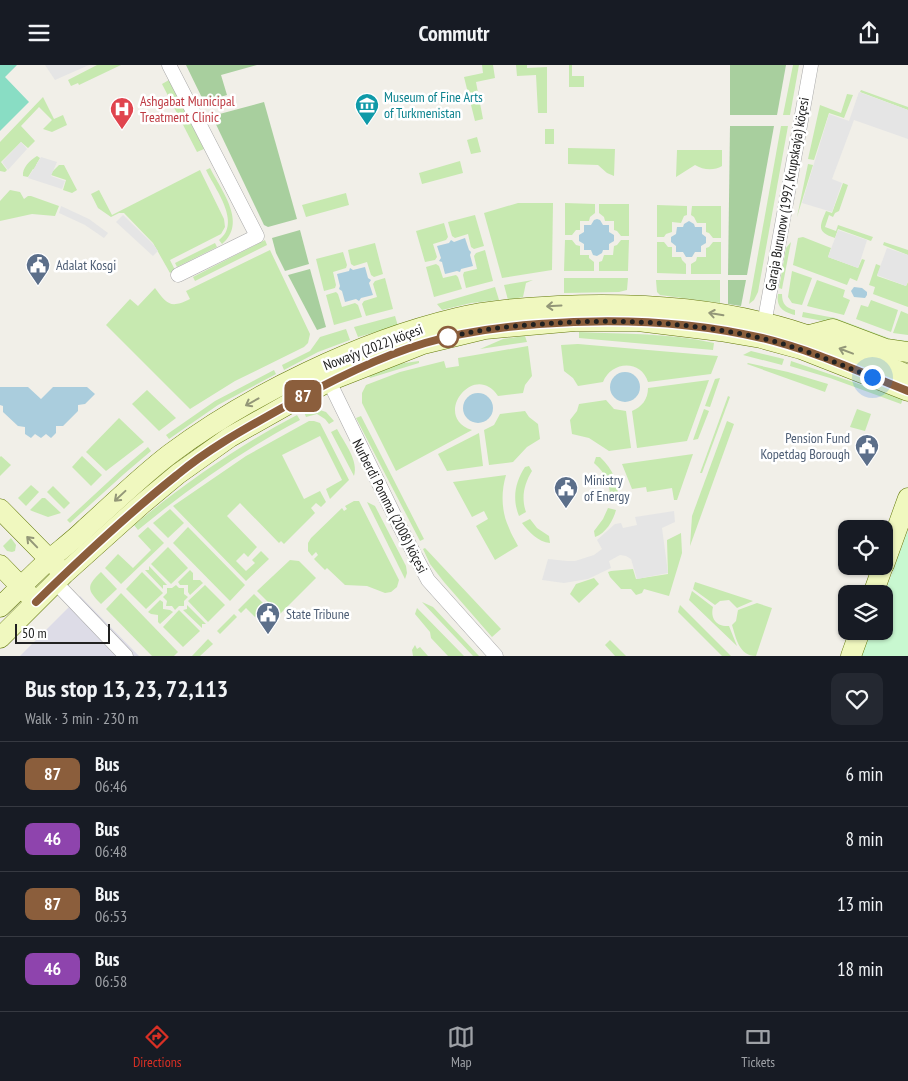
<!DOCTYPE html>
<html lang="en">
<head>
<meta charset="utf-8">
<style>
	body { margin:0; font-family:"PT Sans Narrow",sans-serif; background:#242831; color:#f1f3f6; height:100vh; display:flex; flex-direction:column; font-size:19px; white-space:nowrap }
	* { box-sizing:border-box; margin:0 }
	p { font-size:16px; color:#9ea1a6 }
	.icon { flex:none; width:28px; height:28px; fill:none; stroke:currentColor; stroke-width:2; stroke-linecap:round; stroke-linejoin:round }
	.map { position:relative; height:591px; overflow:hidden }
	.side { display:flex; flex-direction:column; background:#171b24; flex:1 }
	.side>* { flex:none }
	.badge { padding:0 10px; border-radius:8px; font-size:18px; line-height:32px }
	.fabs { position:absolute; left:838px; top:455px; display:grid; gap:10px }
	.fabs a { display:grid; place-items:center; width:55px; height:55px; border-radius:10px; background:#171b24; box-shadow:0 1px 4px #0004; font-size:25px }
	.scale { position:absolute; left:15px; bottom:12px; width:95px; box-sizing:border-box; padding-left:5px; border:2px solid #212121; border-top:0; font-size:14px; line-height:18px; white-space:nowrap; color:#212121; -webkit-text-stroke:4px #fff; paint-order:stroke }
	.you { position:absolute; width:25px; height:25px; margin:-12px; border:4px solid #fff; border-radius:50%; background:#1a73e8; box-shadow:0 0 0 8px #1a73e833 }
	.map>.badge { position:absolute; translate:-50% -50%; box-shadow:0 0 0 2px #fff }
	.round { display:grid; place-items:center; flex:none; width:52px; height:52px; border-radius:10px; background:#242831 }
	.summary { display:flex; align-items:center; justify-content:space-between; height:85px; padding:0 25px }
	h1 { font-size:24px; font-weight:600; line-height:38px }
	ul { padding:0; list-style:none }
	li { display:flex; align-items:center; gap:15px; height:65px; padding:0 25px; border-top:1px solid #363941 }
	li div { flex:1 }
	li b { display:block; font-size:19px }
	li em { font-style:normal }
	li .badge { min-width:55px; font-weight:700; text-align:center }
	header { display:flex; justify-content:space-between; align-items:center; height:65px; padding:0 25px; background:#171b24; font-size:22px; font-weight:600 }
	.tab-bar { display:flex; justify-content:space-around; align-items:center; height:70px; border-top:1px solid #363941; background:#171b24; font-size:14px; color:#9ea1a6 }
	.tab-bar a { display:grid; justify-items:center; gap:2px }
	.tab-bar .current { color:#d93025 }
	.map>svg:first-child { display:block }
	.grass { fill:#c7e9b0 }
	.forest { fill:#a8cf9e }
	.park { fill:#c8f8d0 }
	.pitch { fill:#89ddc4 }
	.parking { fill:#e5e5e5 }
	.plaza { fill:#dddce7 }
	.water { fill:#aacddd }
	.lines { fill:none; stroke-linecap:round; stroke-linejoin:round }
	.street-casing { stroke:#a8a8a8; stroke-width:15 }
	.secondary-casing { stroke:#627809; stroke-width:21 }
	.street { stroke:#fff; stroke-width:14 }
	.secondary { stroke:#f0f8bf; stroke-width:20 }
	.oneway { stroke:#939778 }
	.line-casing { stroke:#fff; stroke-width:11 }
	.line { stroke:#8b5e3c; stroke-width:8 }
	.walk { stroke:#212121; stroke-width:5; stroke-dasharray:0 9 }
	.stop-dot { fill:#fff; stroke:#8b5e3c; stroke-width:2.5 }
	.labels { text-anchor:middle; dominant-baseline:central; stroke-width:5; stroke-linejoin:round; paint-order:stroke }
	.culture-label { font-size:14px; fill:#0d838f; stroke:#fff; text-anchor:start }
	.health-label { font-size:14px; fill:#be3a42; stroke:#fff; text-anchor:start }
	.street-label { font-size:14px; fill:#212121; stroke:#fff }
	.service-label { font-size:14px; fill:#4e5e75; stroke:#fff; text-anchor:start }
</style>
</head>
<body>
<header><svg class="icon" aria-label="menu" viewBox="0 0 24 24"><path d="M4 6h16M4 12h16M4 18h16"/></svg>Commutr<svg class="icon" aria-label="share" viewBox="0 0 24 24"><path d="M12 15V3M7 8l5-5 5 5M5 13v7h14v-7"/></svg></header>
<div class="map">
<svg width="908" height="591" viewBox="0 0 908 591">
	<rect width="100%" height="100%" fill="#f1efe8"/>
	<!-- grass -->
	<g class="grass">
		<polygon points="97,0 121,0 79,20 78,18 71,21 68,15"/>
		<polygon points="482,0 493,0 495,13 476,17 483,54 475,56 464,12 483,8"/>
		<polygon points="516,0 527,0 527,3 547,2 547,48 538,48 536,10 517,11"/>
		<polygon points="569,0 572,0 572,11 584,11 584,22 569,22"/>
		<polygon points="793,0 799,0 790,50 783,50"/>
		<polygon points="169,15 204,84 197,87 162,19"/>
		<polygon points="861,25 908,42 908,45 860,27"/>
		<polygon points="847,29 853,30 844,53 829,48 814,95 808,94 820,40 841,48"/>
		<polygon points="43,32 54,54 63,50 67,60 52,67 43,64 52,55 39,42 21,61 35,76 28,83 21,77 1,97 7,105 5,107 0,106 0,77"/>
		<polygon points="781,61 788,61 758,227 754,235 749,239"/>
		<rect x="545" y="64" width="9" height="15"/>
		<polygon points="477,72 481,87 471,89 467,75"/>
		<polygon points="568,83 615,84 614,111 607,108 598,100 568,99"/>
		<path d="M677,85H722V101C714,106 703,105 695,100L676,112Z"/>
		<path d="M37,91L40,93L36,100L53,106L59,100H64L77,125L72,128L63,125L66,115L33,104L28,112L23,111C22,103 30,95 37,91Z"/>
		<polygon points="460,96 463,108 422,119 419,108"/>
		<polygon points="808,99 813,100 797,152"/>
		<path d="M210,103C221,125 248,158 222,179L219,175C242,158 215,124 206,105Z"/>
		<polygon points="200,105 224,154 225,162 221,169 170,195 175,205 170,208 153,178 124,148 119,148 111,152 98,143 91,129 99,125 112,150"/>
		<path d="M843,118L848,120L839,146L835,148L833,152L829,150L825,162L836,166L838,160L873,172L871,176L838,164L835,173C816,167 820,161 826,146L832,148Z"/>
		<polygon points="10,125 20,127 24,134 28,131 31,131 59,141 55,151 32,149 0,156 0,136"/>
		<polygon points="346,128 349,140 306,152 302,140"/>
		<polygon points="518,138 553,138 552,205 502,213 484,148"/>
		<polygon points="565,138 595,139 595,148 590,152 589,156 580,156 580,165 576,165 572,170 565,170"/>
		<polygon points="599,139 629,139 629,171 621,171 617,166 614,165 614,156 605,156 604,152 599,148"/>
		<polygon points="657,140 687,141 687,150 684,151 681,158 672,157 672,167 666,169 664,172 657,172"/>
		<polygon points="692,141 721,141 721,173 713,173 709,168 706,167 706,158 697,158 694,152 691,150"/>
		<polygon points="475,150 484,181 474,184 471,182 468,169 455,173 452,171 448,157"/>
		<polygon points="444,158 448,172 446,175 433,179 437,192 435,195 425,197 416,166"/>
		<polygon points="803,172 831,183 828,192 858,203 862,194 865,195 857,216 850,213 847,220 793,200 798,173"/>
		<polygon points="265,175 267,180 195,216 193,212"/>
		<polygon points="565,175 572,175 576,180 580,181 580,190 589,190 589,193 594,197 594,206 564,206"/>
		<polygon points="621,175 629,175 628,206 599,206 599,197 602,196 604,190 613,190 614,181 617,180"/>
		<polygon points="657,177 664,177 668,182 672,182 672,192 681,192 682,195 686,199 686,209 657,208"/>
		<polygon points="713,177 721,177 721,209 691,209 691,199 696,196 697,192 706,192 706,183 709,182"/>
		<polygon points="791,177 782,224 779,223 786,183"/>
		<polygon points="884,177 908,185 908,190 883,180"/>
		<polygon points="215,178 217,182 177,202 175,198"/>
		<polygon points="375,178 383,209 374,212 371,210 367,197 354,201 351,199 348,185"/>
		<path d="M270,185L310,269L308,278L304,282L235,316L190,344L106,260L130,234L138,241L155,223C167,239 170,244 190,234L186,226Z"/>
		<polygon points="485,185 493,216 466,223 463,210 464,207 477,204 474,191 476,188"/>
		<polygon points="343,187 347,200 346,203 333,207 336,220 335,223 324,226 316,194"/>
		<polygon points="436,199 439,201 443,213 456,210 458,212 462,224 434,232 426,202"/>
		<polygon points="876,199 881,201 877,211 906,221 908,217 908,242 873,229 875,222 869,220"/>
		<polygon points="792,206 812,213 802,240 792,238 788,232"/>
		<polygon points="385,213 393,244 366,251 362,239 364,236 377,232 373,219 375,216"/>
		<polygon points="564,213 628,213 627,225 619,227 564,228"/>
		<polygon points="533,215 526,218 523,232 508,235 504,220"/>
		<polygon points="656,215 720,215 720,238 660,230 657,227"/>
		<polygon points="817,215 845,225 843,232 850,235 844,250 807,241"/>
		<polygon points="495,222 499,235 471,238 442,245 437,239"/>
		<polygon points="336,227 338,229 342,242 355,238 358,240 362,252 334,260 326,230"/>
		<path d="M778,229H782C782,239 786,243 795,245V250C783,247 776,242 778,229Z"/>
		<polygon points="871,235 898,245 891,267 856,254 861,240 868,242"/>
		<polygon points="901,246 908,249 908,270 893,268"/>
		<polygon points="803,247 835,253 891,274 908,276 908,281 834,258 802,252"/>
		<polygon points="395,251 398,261 358,272 354,262"/>
		<polygon points="346,264 350,275 318,287 284,305 282,300 310,286 320,272"/>
		<path d="M579,267C624,269 670,268 714,278L713,285L579,273Z"/>
		<polygon points="525,271 527,277 480,284 503,274"/>
		<path d="M578,279L718,291L711,309L648,317C641,294 611,296 603,317L578,321L573,313L564,306L561,280Z"/>
		<path d="M528,281L532,311L525,320L523,328L498,331C474,295 431,352 472,365L396,406L362,338V328L366,320L400,307L444,296L446,303L459,301L458,293Z"/>
		<polygon points="751,286 784,294 782,300 743,290"/>
		<polygon points="419,296 419,298 370,313 368,309 397,299"/>
		<polygon points="791,296 903,334 901,339 830,313 790,301"/>
		<polygon points="748,298 788,307 828,319 825,327 747,299"/>
		<polygon points="274,305 276,309 218,340 169,374 166,370 215,336"/>
		<polygon points="720,313 710,342 705,341 715,314"/>
		<path d="M709,315L687,376L637,383L632,346C642,342 648,334 648,323Z"/>
		<polygon points="147,325 176,353 159,366 132,339"/>
		<polygon points="728,331 730,332 702,408 700,408"/>
		<polygon points="606,335 614,344 626,346 631,383 609,386 589,373 572,369 570,355 577,346 579,339"/>
		<polygon points="314,343 326,347 334,356 329,359 325,354 317,349 306,352 304,347"/>
		<polygon points="704,344 709,346 698,374 693,375"/>
		<polygon points="857,344 871,349 865,366 850,362"/>
		<polygon points="525,346 529,352 538,359 540,374 527,382 513,397 489,400 484,365 494,360 500,349"/>
		<path d="M297,350L300,355C241,386 189,423 138,465L134,460C185,418 238,381 297,350Z"/>
		<polygon points="361,351 424,474 420,476 356,353"/>
		<polygon points="119,353 144,377 106,406 86,387"/>
		<polygon points="309,356 314,356 320,358 349,415 330,434 326,424 342,415 320,371 282,390 304,434 320,426 326,437 321,442 316,438 311,443 315,448 284,479 281,476 279,478 240,438 227,451 257,482 248,492 244,488 236,496 246,506 255,498 252,495 261,486 269,494 246,516 173,441 246,391"/>
		<polygon points="727,356 734,359 690,481 692,451"/>
		<path d="M337,364C344,377 359,396 354,411L331,367Z"/>
		<polygon points="479,368 483,401 447,406 438,389"/>
		<polygon points="148,382 151,386 124,409 70,458 67,455 121,405"/>
		<polygon points="693,389 677,435 674,435 672,423 647,427 646,422 632,424 622,399"/>
		<polygon points="1,391 11,400 0,411 0,392"/>
		<polygon points="82,391 102,410 91,421 72,402"/>
		<path d="M596,392H600C613,404 620,420 618,438L610,437C611,421 606,408 594,398Z"/>
		<path d="M529,401L532,406C524,419 521,433 526,447L519,451C512,434 515,417 525,402Z"/>
		<path d="M506,410C501,427 501,446 509,463C511,469 515,475 518,481L495,495L476,461L488,454L484,446L472,452L453,417Z"/>
		<polygon points="31,420 39,427 26,441 18,433"/>
		<polygon points="53,421 70,438 64,444 47,427"/>
		<polygon points="42,433 45,433 61,448 48,452 32,446 30,445"/>
		<polygon points="354,436 359,436 399,515 397,522 391,527 385,528 367,521 345,520 327,503 325,505 314,494 318,490 316,487 312,491 308,486 308,478 311,473 342,443 344,446 347,444 345,441"/>
		<polygon points="367,437 375,441 406,501 407,508 405,514"/>
		<path d="M608,443L616,445C613,456 606,468 595,472L594,466L603,454Z"/>
		<polygon points="170,444 184,458 168,473 153,458"/>
		<path d="M530,454L537,463L549,471L550,478C538,477 529,467 522,458Z"/>
		<polygon points="148,462 164,478 121,519 105,503 118,489 133,503 151,485 138,471"/>
		<polygon points="188,462 245,520 230,536 173,478"/>
		<polygon points="681,468 682,488 669,531 644,524 642,528 636,530 631,524 621,524 610,512 608,507 611,506 633,504 636,514 668,509 667,475"/>
		<polygon points="11,473 16,480 15,486 12,487 7,486 3,481"/>
		<polygon points="168,482 188,503 171,519 151,499"/>
		<polygon points="425,483 501,564 492,572 444,517 430,499 423,484"/>
		<polygon points="290,495 299,496 316,513 280,549 257,526"/>
		<polygon points="149,501 167,520 163,520 163,524 145,505 149,505"/>
		<polygon points="190,505 193,508 193,515 200,515 203,518 190,530 188,527 188,520 180,520 178,517"/>
		<path d="M101,507L117,524L101,539C87,525 86,521 101,507Z"/>
		<polygon points="142,507 163,528 146,544 126,524"/>
		<polygon points="594,513 599,519 579,538 570,529 576,519"/>
		<polygon points="695,517 753,536 737,543 729,535 720,536 715,540 693,524"/>
		<polygon points="176,520 179,523 184,523 184,529 188,532 184,536 184,541 179,541 175,545 172,541 166,541 167,536 163,532 167,528 167,523 172,523"/>
		<polygon points="205,520 225,540 208,557 188,536"/>
		<path d="M692,526L713,542C710,554 717,562 729,561L737,581L689,535Z"/>
		<polygon points="121,528 178,587 174,591 152,591 106,544"/>
		<polygon points="254,529 266,541 255,552 246,543 241,548 238,545"/>
		<polygon points="160,535 163,537 163,544 170,545 173,547 160,559 158,557 158,550 151,549 148,547"/>
		<polygon points="422,537 433,542 479,591 473,591"/>
		<path d="M757,538L772,543L756,591C739,591 736,573 732,560L736,556L738,545Z"/>
		<polygon points="187,540 206,559 202,559 202,563 183,545 187,544"/>
		<polygon points="680,540 731,591 722,591 678,547"/>
		<polygon points="417,543 464,591 448,591 431,573 430,567 415,549"/>
		<polygon points="179,545 200,566 183,582 163,562"/>
		<polygon points="234,549 237,552 220,569 217,566"/>
		<polygon points="208,574 213,579 200,591 192,591"/>
		<polygon points="610,575 626,591 615,591 605,580"/>
		<polygon points="415,580 417,584 420,582 428,591 413,591 412,585"/>
	</g>
	<!-- forest -->
	<g class="forest">
		<polygon points="186,0 257,0 221,10 227,30 204,37"/>
		<polygon points="730,0 786,0 777,50 730,50"/>
		<polygon points="264,37 297,154 268,162 264,160 212,51"/>
		<polygon points="730,61 774,61 747,210 728,210"/>
		<polygon points="300,165 309,199 285,206 276,188 272,173"/>
		<polygon points="310,204 326,262 317,265 288,210"/>
		<polygon points="728,215 746,215 741,241 728,239"/>
	</g>
	<!-- park -->
	<polygon class="park" points="908,465 908,591 861,591 870,566 884,566 884,530"/>
	<!-- pitch -->
	<polygon class="pitch" points="0,0 17,0 5,12 29,37 0,66"/>
	<!-- parking -->
	<g class="parking">
		<polygon points="45,0 89,0 55,15"/>
		<polygon points="859,27 908,45 908,74 854,55 832,114 842,118 832,147 802,138 829,49 849,56"/>
		<polygon points="21,77 27,84 8,105 2,97"/>
		<polygon points="41,92 57,97 51,111 65,116 62,124 28,113"/>
		<polygon points="61,141 89,154 108,168 104,173 85,160 59,148"/>
		<polygon points="123,150 153,179 158,186 153,191 116,157"/>
		<polygon points="838,165 867,175 858,203 828,192"/>
		<polygon points="887,183 908,190 908,216 906,221 877,210"/>
		<polygon points="674,446 675,457 662,463 668,508 637,514 631,494 626,491 620,490 609,496 611,503 588,514 564,518 542,515 548,494 567,496 575,496 594,490 602,484 597,475 615,459 621,458 623,463 637,460 635,452"/>
	</g>
	<!-- plaza -->
	<polygon class="plaza" points="80,531 139,591 20,591"/>
	<!-- water -->
	<g class="water">
		<polygon points="597,154 600,155 603,160 609,160 609,167 614,170 614,176 609,179 609,185 603,185 602,188 597,191 593,190 591,185 584,185 584,179 579,176 579,170 584,167 584,160 591,160 594,155"/>
		<polygon points="689,156 694,159 695,162 702,162 702,169 706,172 706,178 701,181 701,187 695,187 692,192 686,192 683,187 676,187 676,181 671,177 671,172 676,169 677,162 683,162 684,159"/>
		<polygon points="465,173 469,185 471,187 470,190 473,201 461,204 460,207 457,206 445,209 442,197 439,196 441,193 437,181 449,178 451,175 454,177"/>
		<polygon points="365,202 368,213 371,215 369,218 373,230 361,233 359,236 356,234 345,237 342,226 339,224 340,221 337,209 349,206 350,203 353,205"/>
		<polygon points="854,222 862,223 867,227 867,230 865,233 854,232 851,226"/>
		<circle cx="625" cy="322" r="15"/>
		<polygon points="0,322 28,322 41,334 53,322 87,322 95,329 85,339 78,340 78,346 63,361 56,361 56,368 51,373 46,369 41,373 35,369 31,373 25,369 25,362 18,361 3,347 3,341 0,340"/>
		<circle cx="478" cy="343" r="15"/>
	</g>
	<g class="lines">
		<!-- street casing -->
		<g class="street-casing">
			<g id="street">
				<polyline points="169,0 257,171 178,210"/>
				<polyline points="763,265 811,0"/>
				<polyline points="325,308 399,460 428,515 496,591"/>
				<polyline points="56,518 126,591"/>
			</g>
		</g>
		<!-- secondary casing -->
		<g class="secondary-casing">
			<g id="secondary">
				<polyline points="806,271 833,264 886,284 908,287"/>
				<polyline points="0,444 58,503"/>
				<polyline points="0,500 30,531"/>
				<polyline points="884,500 908,433"/>
				<polyline points="873,529 883,501"/>
				<path d="M0,542C17,526 33,509 51,493C63,483 75,474 86,463C114,438 140,412 170,389C249,330 360,276 457,253C490,245 524,243 558,241C627,238 697,241 765,258C813,269 862,292 908,310"/>
				<polyline points="0,573 64,509 142,439 178,409 230,372 329,316 423,279 485,264 575,256 638,256 720,266 761,273 801,284 908,326"/>
				<polyline points="851,591 860,566"/>
			</g>
		</g>
		<!-- street -->
		<use href="#street" class="street"/>
		<!-- secondary -->
		<use href="#secondary" class="secondary"/>
	</g>
	<!-- one-way arrows -->
	<defs><path id="oneway-shaft" d="M-6 0H5M1.5-3L5.5 0L1.5 3" fill="none" stroke-width="1.6" stroke-linecap="round" stroke-linejoin="round" transform="scale(1.25)"/></defs>
	<g class="oneway">
		<use href="#oneway-shaft" transform="translate(554 241) rotate(177)"/>
		<use href="#oneway-shaft" transform="translate(716 249) rotate(-171)"/>
		<use href="#oneway-shaft" transform="translate(846 286) rotate(-159)"/>
		<use href="#oneway-shaft" transform="translate(252 337) rotate(151)"/>
		<use href="#oneway-shaft" transform="translate(120 431) rotate(137)"/>
		<use href="#oneway-shaft" transform="translate(32 477) rotate(-134)"/>
	</g>
	<g class="lines">
		<!-- line casing -->
		<g class="line-casing">
			<path id="line" d="M36,537C81,493 128,449 177,410C207,385 241,366 275,347C322,320 372,294 425,278C462,267 500,262 539,259C614,253 689,256 762,273C812,285 860,307 908,326"/>
		</g>
		<!-- line -->
		<use href="#line" class="line"/>
		<!-- walk -->
		<path class="walk" d="M448,272L442,274C475,265 508,261 543,259C616,253 690,257 761,273C800,282 836,298 872,312"/>
	</g>
	<!-- icons -->
	<defs>
		<g id="museum-pin" transform="scale(1.25)"><path d="M0 17L-7.5 6A9.5 9.5 0 1 1 7.5 6Z" fill="#0f9aa8" stroke="#fff"/><path d="M0-6L6-3V-2H-6V-3ZM-5-1h2V3h-2ZM-1-1h2V3h-2ZM3-1h2V3H3ZM-6 4H6V6H-6Z" fill="#fff"/></g>
		<g id="hospital-pin" transform="scale(1.25)"><path d="M0 17L-7.5 6A9.5 9.5 0 1 1 7.5 6Z" fill="#e0444e" stroke="#fff"/><path d="M-5-5h3v3.5h4V-5h3V5h-3V1.5h-4V5h-3Z" fill="#fff"/></g>
		<g id="civic-pin" transform="scale(1.25)"><path d="M0 17L-7.5 6A9.5 9.5 0 1 1 7.5 6Z" fill="#5c6f8a" stroke="#fff"/><path d="M-.6-6.5H3V-4.5H.6V-3L4-1V1h2V6H-6V1h2V-1L-.6-3ZM-1.2 2.5V6h2.4V2.5Z" fill="#fff"/></g>
	</defs>
	<g fill-rule="evenodd">
		<use href="#museum-pin" x="367" y="40"/>
		<use href="#hospital-pin" x="122" y="44"/>
		<use href="#civic-pin" x="38" y="200"/>
		<use href="#civic-pin" x="867" y="381"/>
		<use href="#civic-pin" x="566" y="423"/>
		<use href="#civic-pin" x="268" y="549"/>
	</g>
	<!-- markers -->
	<circle class="stop-dot" cx="448" cy="272" r="10"/>
	<g class="labels">
		<!-- culture labels -->
		<g class="culture-label">
			<text x="384" y="32">Museum of Fine Arts<tspan x="384" dy="16">of Turkmenistan</tspan></text>
		</g>
		<!-- health labels -->
		<g class="health-label">
			<text x="140" y="36">Ashgabat Municipal<tspan x="140" dy="16">Treatment Clinic</tspan></text>
		</g>
		<!-- street labels -->
		<g class="street-label">
			<text transform="translate(787 129) rotate(-80)">Garaja Burunow (1997, Krupskaýa) köçesi</text>
			<text transform="translate(373 282) rotate(-21)">Nowaýy (2022) köçesi</text>
			<text transform="translate(390 441) rotate(63)">Nurberdi Pomma (2008) köçesi</text>
		</g>
		<!-- service labels -->
		<g class="service-label">
			<text x="56" y="200">Adalat Kosgi</text>
			<text x="850" y="373" text-anchor="end">Pension Fund<tspan x="850" dy="16">Kopetdag Borough</tspan></text>
			<text x="584" y="415">Ministry<tspan x="584" dy="16">of Energy</tspan></text>
			<text x="286" y="549">State Tribune</text>
		</g>
	</g>
</svg>
<div class="fabs">
<a><svg class="icon" aria-label="locate" viewBox="0 0 24 24"><circle cx="12" cy="12" r="6"/><path d="M12 2v4M12 18v4M2 12h4M18 12h4"/></svg></a>
<a><svg class="icon" aria-label="layers" viewBox="0 0 24 24"><path d="M12 4l9 5-9 5-9-5zM3 14l9 5 9-5"/></svg></a>
</div>
<div class="scale">50 m</div>
<div class="you" style="left:872px;top:312px"></div>
<b class="badge" style="left:303px;top:331px;background:#8b5e3c;color:#fff">87</b>
</div>
<section class="side">
<div class="summary"><div><h1>Bus stop 13, 23, 72,113</h1><p>Walk · 3 min · 230 m</p></div><a class="round"><svg class="icon" aria-label="heart" viewBox="0 0 24 24"><path d="M12 20l-8-8c-3-5 5-10 8-4 3-6 11-1 8 4z"/></svg></a></div>
<ul>
<li><span class="badge" style="background:#8b5e3c;color:#fff">87</span><div><b>Bus</b><p>06:46</p></div><em>6 min</em></li>
<li><span class="badge" style="background:#8e44ad;color:#fff">46</span><div><b>Bus</b><p>06:48</p></div><em>8 min</em></li>
<li><span class="badge" style="background:#8b5e3c;color:#fff">87</span><div><b>Bus</b><p>06:53</p></div><em>13 min</em></li>
<li><span class="badge" style="background:#8e44ad;color:#fff">46</span><div><b>Bus</b><p>06:58</p></div><em>18 min</em></li>
</ul>
</section>
<nav class="tab-bar">
<a class="current"><svg class="icon" aria-label="directions" viewBox="0 0 24 24"><path d="M12 3l9 9-9 9-9-9zM9 14v-3h6M13 9l2 2-2 2"/></svg>Directions</a>
<a><svg class="icon" aria-label="map" viewBox="0 0 24 24"><path d="M3 6l6-2 6 2 6-2v14l-6 2-6-2-6 2zM9 4v14M15 6v14"/></svg>Map</a>
<a><svg class="icon" aria-label="tickets" viewBox="0 0 24 24"><path d="M3 7h18v10H3zM15 7v10"/></svg>Tickets</a>
</nav>
</body>
</html>
